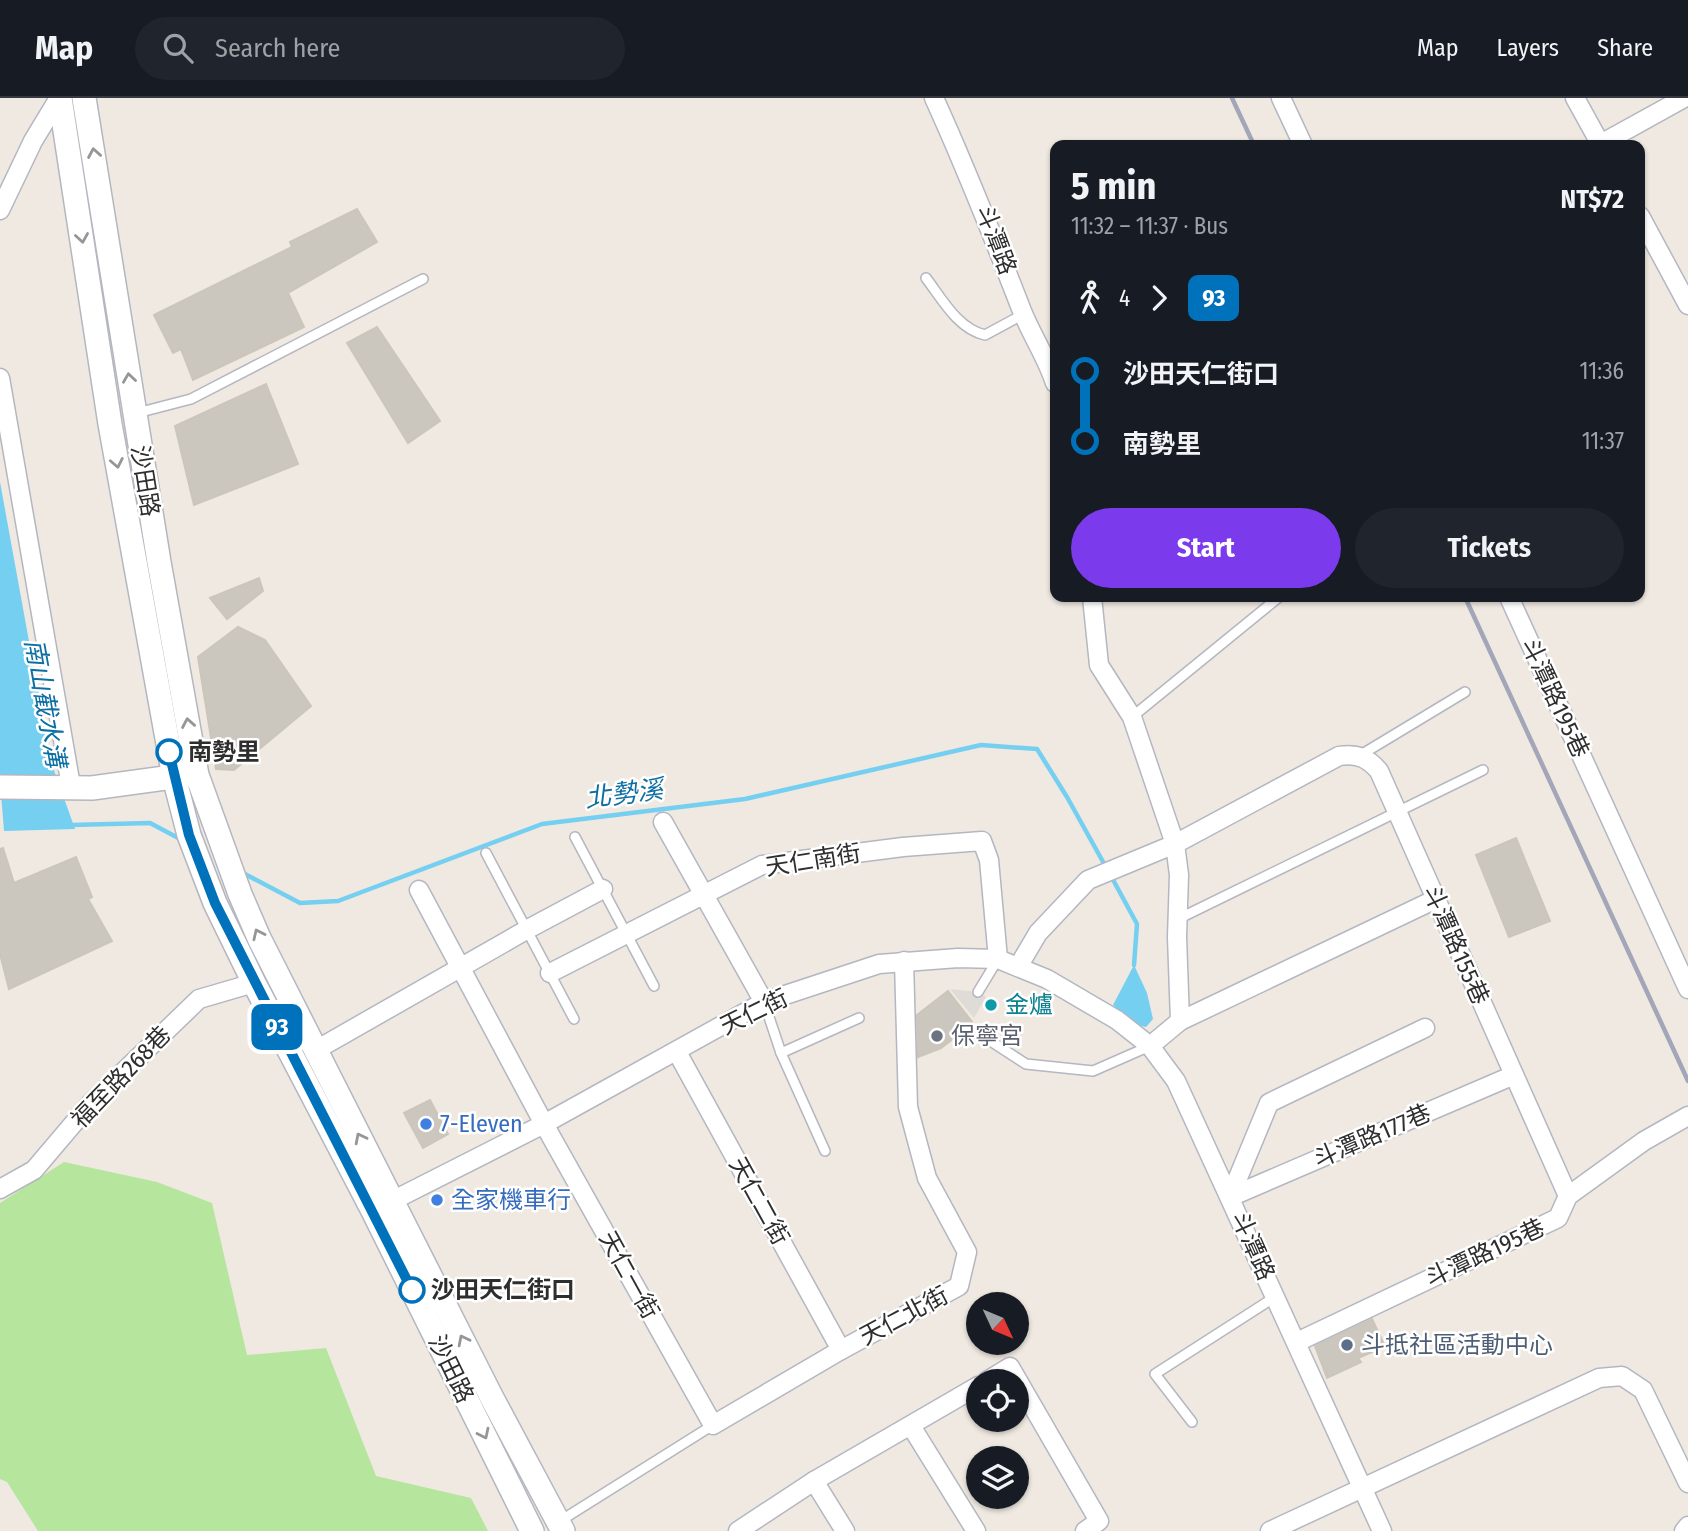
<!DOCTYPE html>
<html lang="en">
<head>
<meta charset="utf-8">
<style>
	body { margin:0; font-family:"Fira Sans Condensed","Noto Sans TC",sans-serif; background:#20242c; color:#f1f3f6; height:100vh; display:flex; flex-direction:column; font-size:26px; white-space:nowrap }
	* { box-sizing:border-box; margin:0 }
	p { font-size:23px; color:#9ea1a6 }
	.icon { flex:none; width:38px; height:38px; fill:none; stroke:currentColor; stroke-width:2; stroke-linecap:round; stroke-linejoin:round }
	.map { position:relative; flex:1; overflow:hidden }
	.side { position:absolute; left:1050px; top:42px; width:595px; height:462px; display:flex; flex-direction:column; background:#171b24; border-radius:14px; box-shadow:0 2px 5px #0004 }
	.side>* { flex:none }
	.badge { padding:0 14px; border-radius:10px; font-size:24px; line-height:46px }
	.needle { width:46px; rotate:134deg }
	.buttons { position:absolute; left:966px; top:1194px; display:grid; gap:14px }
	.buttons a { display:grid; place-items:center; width:63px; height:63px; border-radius:50%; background:#171b24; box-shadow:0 2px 5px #0004; font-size:35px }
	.map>.badge { position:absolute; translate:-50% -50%; box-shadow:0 0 0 4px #fff }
	.legs { display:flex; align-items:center; gap:10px; height:77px; padding:0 21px; font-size:23px }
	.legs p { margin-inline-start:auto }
	.headline { display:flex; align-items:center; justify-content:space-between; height:119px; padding:0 21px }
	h1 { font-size:38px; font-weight:700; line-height:52px }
	.primary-button { display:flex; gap:14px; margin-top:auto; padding:14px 21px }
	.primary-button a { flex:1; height:80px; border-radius:42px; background:#7c3aed; color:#fff; font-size:28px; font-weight:700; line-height:80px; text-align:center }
	.primary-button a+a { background:#20242c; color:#f1f3f6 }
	ul { padding:0 21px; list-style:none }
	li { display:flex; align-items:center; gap:24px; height:70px; font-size:26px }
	li i { display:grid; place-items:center; width:10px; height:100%; margin:0 9px; background:currentColor }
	li i::after { content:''; width:18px; height:18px; margin:-9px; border:5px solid; border-radius:50%; background:#171b24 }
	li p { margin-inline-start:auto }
	li:first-child i { background:linear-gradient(#0000 50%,currentColor 0) }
	li:last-child i { background:linear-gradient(currentColor 50%,#0000 0) }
	header { display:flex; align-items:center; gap:42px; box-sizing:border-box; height:98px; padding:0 35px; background:#171b24; border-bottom:2px solid #363941 }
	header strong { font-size:33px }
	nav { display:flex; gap:38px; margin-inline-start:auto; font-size:24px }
	.search { width:490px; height:63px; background:#20242c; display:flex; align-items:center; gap:18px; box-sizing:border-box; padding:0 24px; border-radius:38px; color:#9ea1a6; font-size:26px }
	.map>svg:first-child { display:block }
	.green { fill:#b6e59e }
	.plaza { fill:#dfdcd8 }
	.water { fill:#75cff0 }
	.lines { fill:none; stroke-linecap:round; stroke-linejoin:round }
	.stream { stroke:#75cff0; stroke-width:4.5 }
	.building { fill:#cbc7bf; stroke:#cbc5ba; stroke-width:2 }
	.service-casing { stroke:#b4b7c1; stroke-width:12 }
	.minor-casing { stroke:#b4b7c1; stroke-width:21 }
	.tertiary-casing { stroke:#b4b7c1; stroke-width:26 }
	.service { stroke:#fff; stroke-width:9 }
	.minor { stroke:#fff; stroke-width:18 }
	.tertiary { stroke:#fff; stroke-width:23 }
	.rail { stroke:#a3a6b8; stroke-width:4.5 }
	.oneway { stroke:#969696 }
	.line-1-casing { stroke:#fff; stroke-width:16 }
	.line-1 { stroke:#0072bc; stroke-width:10 }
	.stop-1-dot { fill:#fff; stroke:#0072bc; stroke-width:3.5 }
	.culture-dot { fill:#0f9aa8; stroke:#fff; stroke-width:2.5 }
	.worship-dot { fill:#6b7280; stroke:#fff; stroke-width:2.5 }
	.shop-dot { fill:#3f7fe0; stroke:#fff; stroke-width:2.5 }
	.service-dot { fill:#5c6f8a; stroke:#fff; stroke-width:2.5 }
	.labels { text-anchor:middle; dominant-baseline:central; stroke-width:5; stroke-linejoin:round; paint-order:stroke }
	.street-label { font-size:24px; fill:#2e2e2e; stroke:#fff }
	.stop-label { font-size:24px; font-weight:bold; fill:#2e2e2e; stroke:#fff; text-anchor:start }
	.culture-label { font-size:24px; fill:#0d838f; stroke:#fff; text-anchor:start }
	.worship-label { font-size:24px; fill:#5b616d; stroke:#fff; text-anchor:start }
	.shop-label { font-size:24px; fill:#366cbe; stroke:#fff; text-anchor:start }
	.service-label { font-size:24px; fill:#4e5e75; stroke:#fff; text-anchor:start }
	.water-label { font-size:26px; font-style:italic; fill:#0d6fa3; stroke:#fff }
</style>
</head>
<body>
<header>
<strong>Map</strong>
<div class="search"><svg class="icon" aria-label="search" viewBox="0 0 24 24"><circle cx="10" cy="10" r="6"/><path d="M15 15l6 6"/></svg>Search here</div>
<nav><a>Map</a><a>Layers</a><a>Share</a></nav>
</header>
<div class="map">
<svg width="1688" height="1433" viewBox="0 0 1688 1433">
	<rect width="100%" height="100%" fill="#efe9e1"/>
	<!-- green -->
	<polygon class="green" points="64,1064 157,1084 212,1105 247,1257 326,1250 376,1378 471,1400 488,1433 38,1433 7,1384 0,1381 0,1105"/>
	<!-- plaza -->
	<polygon class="plaza" points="950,891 978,894 986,899 974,920"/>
	<!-- water -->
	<g class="water">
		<polygon points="0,384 51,664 75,731 4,733 0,683"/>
		<polygon points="1134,867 1147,895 1153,921 1146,929 1136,927 1113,907"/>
	</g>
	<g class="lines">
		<!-- stream -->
		<g class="stream">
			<polyline points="71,727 150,725 184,743"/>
			<polyline points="241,774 300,805 338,803 542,726 745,701 981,647 1037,651 1067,699 1107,771"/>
			<polyline points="1111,778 1137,826 1134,867"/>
		</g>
	</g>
	<!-- building -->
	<g class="building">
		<polygon points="357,111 377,144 288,195 304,229 193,282 181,251 173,255 154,217 292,149 290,144"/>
		<polygon points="377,229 440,323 408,345 347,245"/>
		<polygon points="266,286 298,366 194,407 175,328"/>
		<polygon points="259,480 263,493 227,521 210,500"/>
		<polygon points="238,529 265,542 311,608 234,672 216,671 198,559"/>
		<polygon points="1516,740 1550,823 1509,839 1476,757"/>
		<polygon points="3,750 14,785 76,759 92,799 88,801 112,843 9,891 0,856 0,751"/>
		<polygon points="948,893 973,925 941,950 918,959 917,917"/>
		<polygon points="430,1002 448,1036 423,1050 404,1015"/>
		<polygon points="1372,1221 1383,1244 1376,1249 1377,1252 1358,1260 1361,1264 1327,1280 1315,1248"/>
	</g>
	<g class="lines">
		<!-- service casing -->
		<g class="service-casing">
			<g id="service">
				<path d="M926,180C942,201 958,231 985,237L1024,216"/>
				<polyline points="137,315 191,301 423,181"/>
				<polyline points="1132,619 1279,499"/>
				<polyline points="1359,658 1465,594"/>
				<polyline points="575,739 654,888"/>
				<polyline points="486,755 574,921"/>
				<polyline points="1178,821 1483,672"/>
				<polyline points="978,894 998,861"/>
				<polyline points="764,904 781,955 825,1053"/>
				<polyline points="989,942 1026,966 1093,973 1150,948"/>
				<polyline points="781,955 859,920"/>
				<polyline points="1192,1324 1155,1276 1275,1199"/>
				<polyline points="560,1423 713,1327"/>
			</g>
		</g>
		<!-- minor casing -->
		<g class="minor-casing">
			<g id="minor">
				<path d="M934,0C966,70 994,141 1022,213C1032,238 1047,260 1055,285"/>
				<polyline points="1281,0 1303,47"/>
				<polyline points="1575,0 1601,47"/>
				<polyline points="1599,47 1684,0"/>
				<polyline points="0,112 33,43 59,0"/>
				<polyline points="1640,118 1688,207"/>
				<polyline points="0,280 71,688"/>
				<polyline points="1092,499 1099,567 1132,619 1175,746 1179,777 1177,839 1180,923 1150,948"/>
				<polyline points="1509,499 1688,891"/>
				<polyline points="663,724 764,904"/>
				<polyline points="419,792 544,1026 713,1327 841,1252 959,1188 967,1154 927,1080 908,1009 904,863"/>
				<path d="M1018,869L1038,835L1088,782L1175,746L1339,658C1357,655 1368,660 1379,673L1568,1098"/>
				<polyline points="550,875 762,767 903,749 982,743 989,762 998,861"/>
				<polyline points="1180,923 1436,801"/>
				<polyline points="316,952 528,831 603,791"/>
				<polyline points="677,954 841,1252"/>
				<polyline points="0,1091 34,1072 90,1006 199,901 254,885"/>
				<polyline points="1230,1099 1514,977"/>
				<polyline points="1230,1099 1269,1005 1425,930"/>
				<polyline points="382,1108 544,1026 764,904 879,866 958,860 998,861 1047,881 1117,922 1150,948 1176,983 1382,1433"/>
				<polyline points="1297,1244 1558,1120 1568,1098 1644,1043 1688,1018"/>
				<polyline points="987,1283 1010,1269 1099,1423 1085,1433"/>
				<polyline points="911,1328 976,1433"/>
				<polyline points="814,1383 845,1433"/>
				<polyline points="738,1433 814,1383 978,1288"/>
				<polyline points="1270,1433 1599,1280 1622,1278 1643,1292 1688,1385"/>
				<polyline points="1684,1433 1688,1428"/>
			</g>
		</g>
		<!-- tertiary casing -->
		<g class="tertiary-casing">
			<g id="tertiary">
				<polyline points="60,0 110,326 174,679 189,737 215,805 254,885 373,1113 532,1433"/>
				<polyline points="84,0 159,464 197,677 240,796 259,840 492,1300 563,1433"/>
				<polyline points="0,689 92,690 187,677"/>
			</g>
		</g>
		<!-- service -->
		<use href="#service" class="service"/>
		<!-- minor -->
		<use href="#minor" class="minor"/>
		<!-- tertiary -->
		<use href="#tertiary" class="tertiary"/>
		<!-- rail -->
		<g class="rail">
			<polyline points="1232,0 1254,47"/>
			<polyline points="1465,499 1688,983"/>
		</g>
	</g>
	<!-- one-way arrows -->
	<defs><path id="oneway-chevron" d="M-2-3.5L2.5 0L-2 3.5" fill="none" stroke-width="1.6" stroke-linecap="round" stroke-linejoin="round" transform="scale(1.75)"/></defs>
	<g class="oneway">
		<use href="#oneway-chevron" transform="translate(94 55) rotate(-100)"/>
		<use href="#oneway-chevron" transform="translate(82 140) rotate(81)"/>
		<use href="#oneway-chevron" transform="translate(129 280) rotate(-98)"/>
		<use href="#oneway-chevron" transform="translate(117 365) rotate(79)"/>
		<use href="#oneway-chevron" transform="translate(188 625) rotate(-100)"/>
		<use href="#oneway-chevron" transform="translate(258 836) rotate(-115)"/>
		<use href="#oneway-chevron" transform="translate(360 1040) rotate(-117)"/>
		<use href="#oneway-chevron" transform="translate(463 1242) rotate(-117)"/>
		<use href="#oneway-chevron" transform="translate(484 1336) rotate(64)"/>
	</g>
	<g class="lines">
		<!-- line-1 casing -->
		<g class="line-1-casing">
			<polyline id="line-1" points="169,654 189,737 215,805 412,1192"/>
		</g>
		<!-- line-1 -->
		<use href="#line-1" class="line-1"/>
	</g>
	<!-- markers -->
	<g class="stop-1-dot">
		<circle cx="169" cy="654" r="12"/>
		<circle cx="412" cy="1192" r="12"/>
	</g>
	<circle class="culture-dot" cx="991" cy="907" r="7"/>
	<circle class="worship-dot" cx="937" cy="938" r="7"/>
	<g class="shop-dot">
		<circle cx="426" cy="1026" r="7"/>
		<circle cx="437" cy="1102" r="7"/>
	</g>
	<circle class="service-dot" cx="1347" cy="1247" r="7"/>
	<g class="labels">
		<!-- street labels -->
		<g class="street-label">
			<text transform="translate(996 142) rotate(69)">斗潭路</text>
			<text transform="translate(145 383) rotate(81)">沙田路</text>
			<text transform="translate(1555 600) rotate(65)">斗潭路195巷</text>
			<text transform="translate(813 762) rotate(-9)">天仁南街</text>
			<text transform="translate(1456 847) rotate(66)">斗潭路155巷</text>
			<text transform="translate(754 914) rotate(-26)">天仁街</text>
			<text transform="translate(121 979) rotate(-46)">福至路268巷</text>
			<text transform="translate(1372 1038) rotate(-23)">斗潭路177巷</text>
			<text transform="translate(759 1103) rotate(61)">天仁二街</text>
			<text transform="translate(1253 1148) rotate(66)">斗潭路</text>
			<text transform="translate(1485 1155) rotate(-25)">斗潭路195巷</text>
			<text transform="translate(629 1177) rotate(61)">天仁一街</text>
			<text transform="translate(904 1218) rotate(-28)">天仁北街</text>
			<text transform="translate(451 1271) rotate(64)">沙田路</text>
		</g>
		<!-- stop labels -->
		<g class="stop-label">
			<text x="188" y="654">南勢里</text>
			<text x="431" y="1192">沙田天仁街口</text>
		</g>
		<!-- culture labels -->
		<g class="culture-label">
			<text x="1005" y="907">金爐</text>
		</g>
		<!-- worship labels -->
		<g class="worship-label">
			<text x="951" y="938">保寧宮</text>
		</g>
		<!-- shop labels -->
		<g class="shop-label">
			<text x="440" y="1026">7-Eleven</text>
			<text x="451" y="1102">全家機車行</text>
		</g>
		<!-- service labels -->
		<g class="service-label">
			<text x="1361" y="1247">斗抵社區活動中心</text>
		</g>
		<!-- water labels -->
		<g class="water-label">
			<text transform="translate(45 605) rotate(80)">南山截水溝</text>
			<text transform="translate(624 696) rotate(-7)">北勢溪</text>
		</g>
	</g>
</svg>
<div class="buttons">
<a><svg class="needle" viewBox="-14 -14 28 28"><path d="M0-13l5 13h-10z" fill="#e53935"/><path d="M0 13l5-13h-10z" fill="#9ea1a6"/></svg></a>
<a><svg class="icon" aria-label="locate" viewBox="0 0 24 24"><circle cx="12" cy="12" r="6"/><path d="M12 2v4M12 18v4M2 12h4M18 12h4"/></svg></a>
<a><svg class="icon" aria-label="layers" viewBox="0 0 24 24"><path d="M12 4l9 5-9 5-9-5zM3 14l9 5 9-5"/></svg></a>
</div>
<b class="badge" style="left:277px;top:929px;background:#0072bc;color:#fff">93</b>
<section class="side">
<div class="headline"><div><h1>5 min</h1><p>11:32 – 11:37 · Bus</p></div><b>NT$72</b></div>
<div class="legs"><svg class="icon" aria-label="walk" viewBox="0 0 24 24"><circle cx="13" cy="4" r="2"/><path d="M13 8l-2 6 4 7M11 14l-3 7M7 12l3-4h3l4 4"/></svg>4<svg class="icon" aria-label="forward" viewBox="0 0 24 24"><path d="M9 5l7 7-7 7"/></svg><b class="badge" style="background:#0072bc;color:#fff">93</b></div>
<ul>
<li><i style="color:#0072bc"></i><b>沙田天仁街口</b><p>11:36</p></li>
<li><i style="color:#0072bc"></i><b>南勢里</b><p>11:37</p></li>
</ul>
<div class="primary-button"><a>Start</a><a>Tickets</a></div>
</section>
</div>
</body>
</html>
